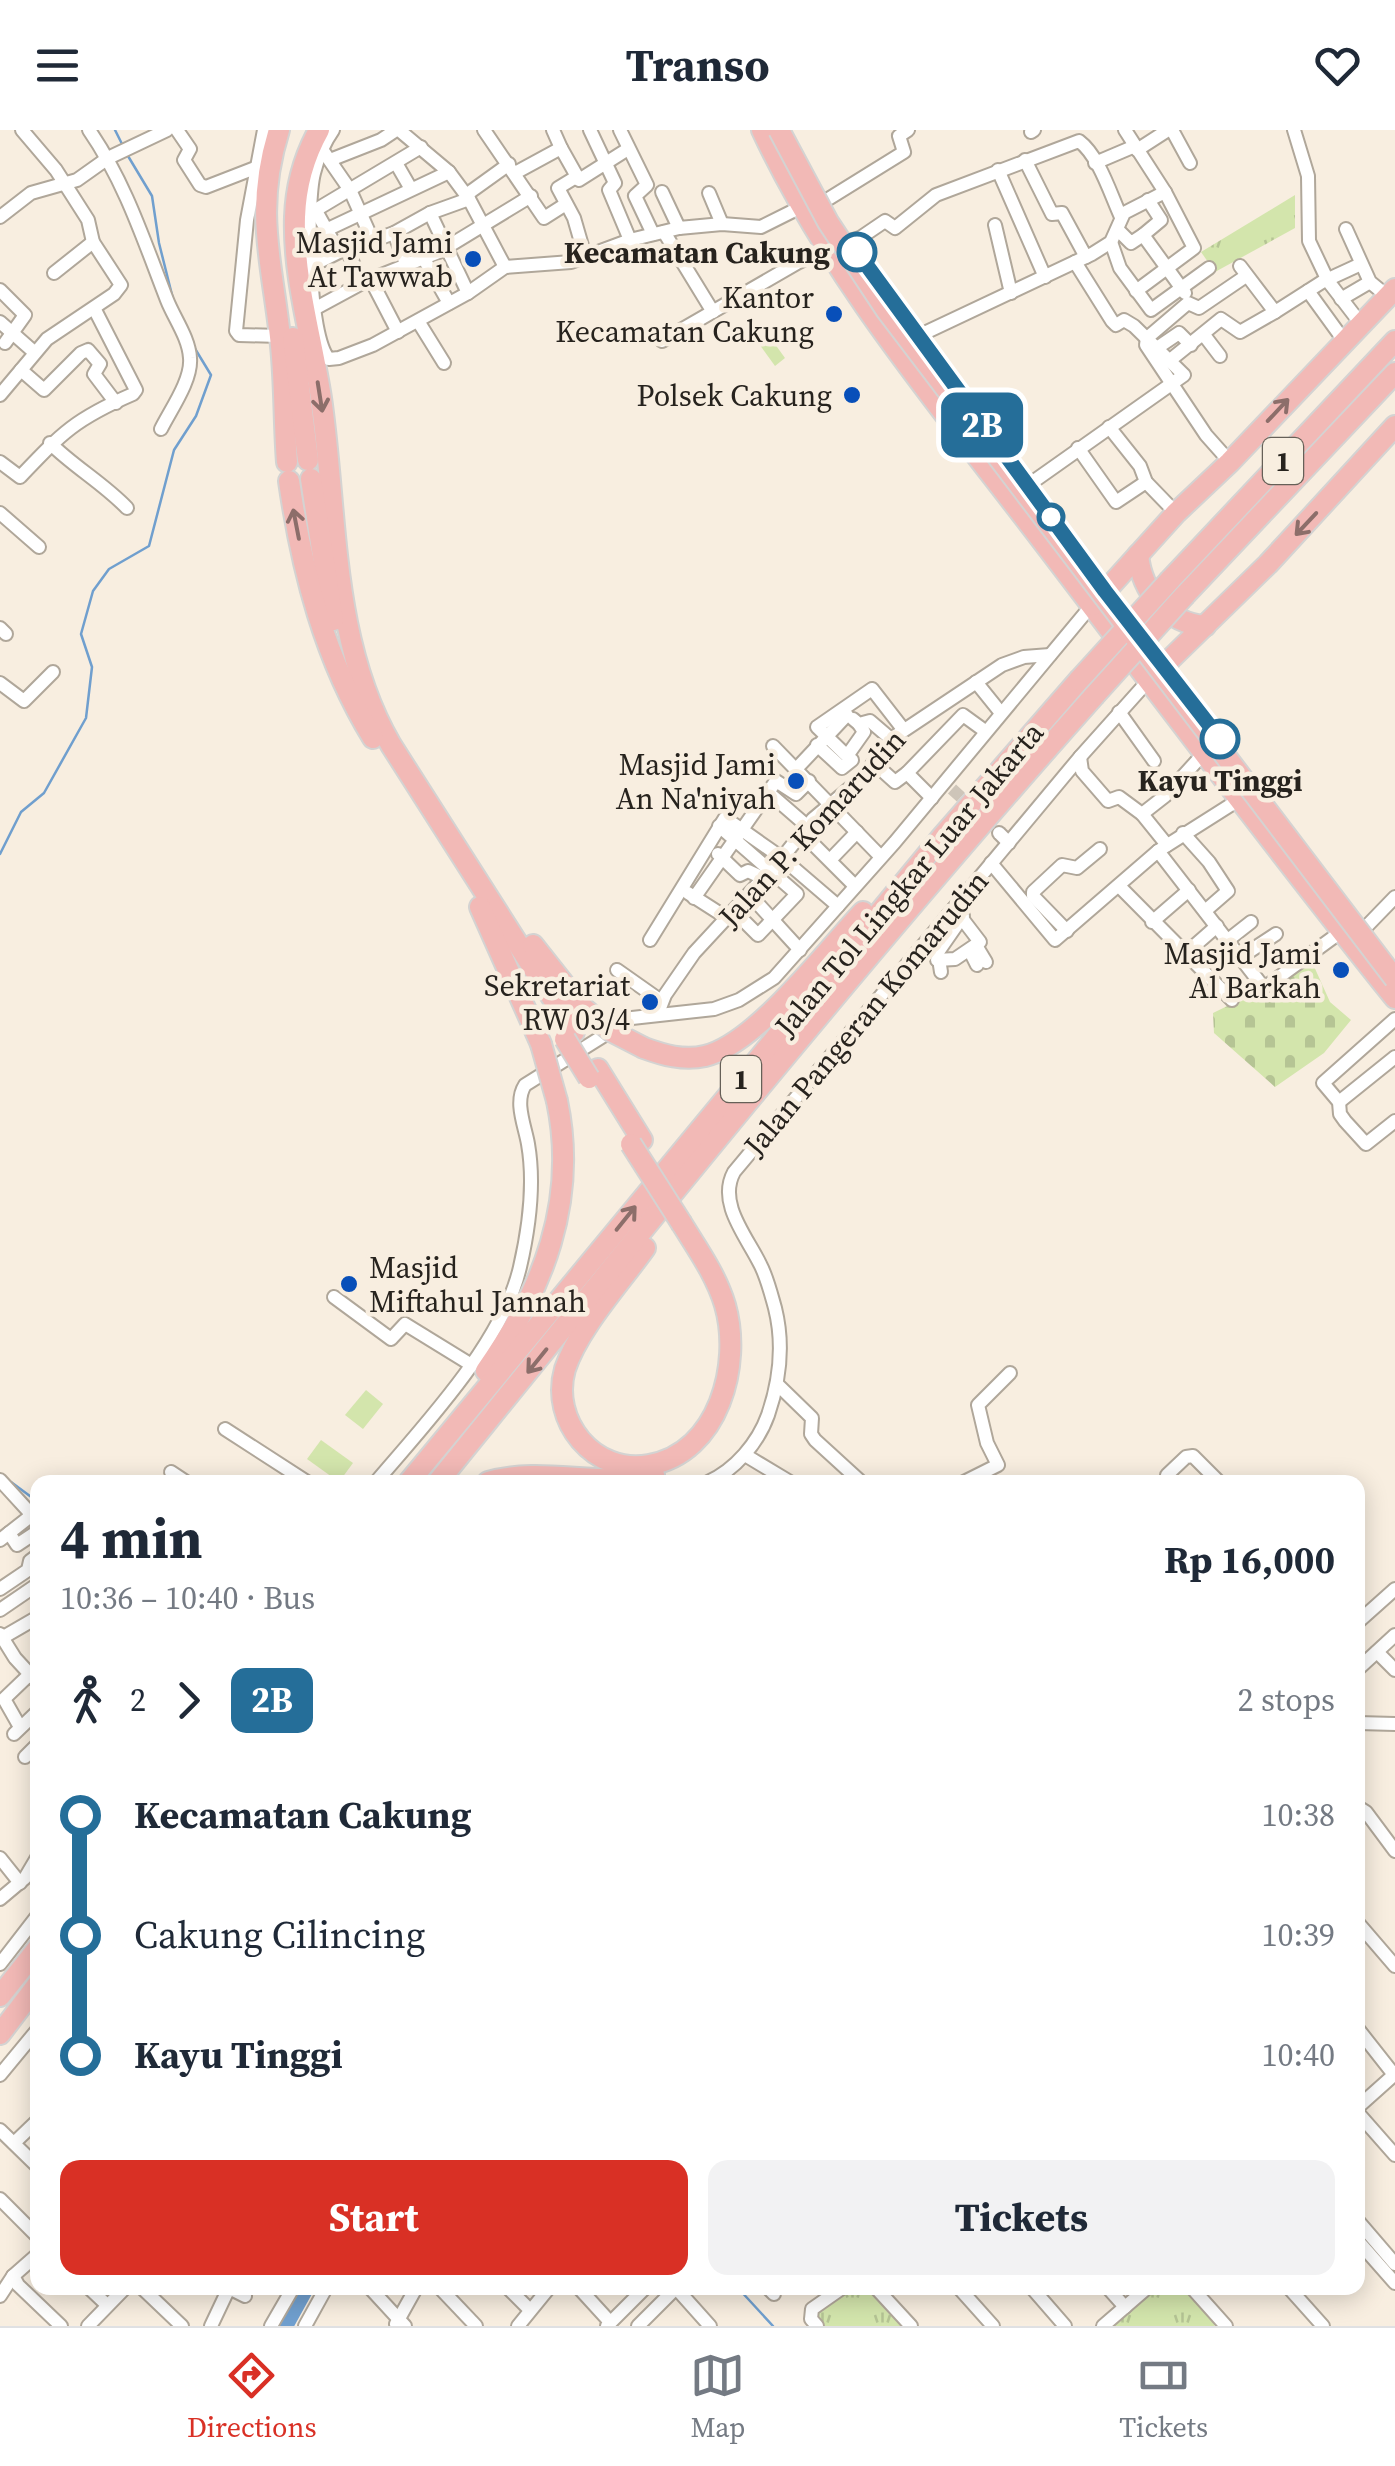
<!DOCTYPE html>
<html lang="en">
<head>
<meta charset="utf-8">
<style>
	body { margin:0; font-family:"Source Serif 4",serif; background:#f2f2f3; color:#1f2937; height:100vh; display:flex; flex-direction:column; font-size:38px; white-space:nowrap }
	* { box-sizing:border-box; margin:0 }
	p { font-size:32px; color:#747a83 }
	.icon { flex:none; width:55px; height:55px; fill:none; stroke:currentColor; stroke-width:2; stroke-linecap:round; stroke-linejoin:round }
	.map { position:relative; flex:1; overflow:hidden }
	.side { position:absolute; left:30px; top:1345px; width:1335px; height:820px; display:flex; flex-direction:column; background:#fff; border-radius:20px; box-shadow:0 5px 25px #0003 }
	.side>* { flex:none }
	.badge { padding:0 20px; border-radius:15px; font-size:35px; line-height:65px }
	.map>.badge { position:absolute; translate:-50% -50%; box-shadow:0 0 0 5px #fff }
	.legs { display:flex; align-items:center; gap:15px; height:110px; padding:0 30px; font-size:32px }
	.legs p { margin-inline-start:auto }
	.summary { display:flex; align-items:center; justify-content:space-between; height:170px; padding:0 30px }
	h1 { font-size:55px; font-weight:700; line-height:75px }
	.cta { display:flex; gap:20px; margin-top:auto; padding:20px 30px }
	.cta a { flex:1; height:115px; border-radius:20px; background:#d93025; color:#fff; font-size:40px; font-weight:700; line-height:115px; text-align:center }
	.cta a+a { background:#f2f2f3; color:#1f2937 }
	ul { padding:0 30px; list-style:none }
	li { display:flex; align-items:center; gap:35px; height:120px; font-size:38px }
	li i { display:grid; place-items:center; width:15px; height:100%; margin:0 12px; background:currentColor }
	li i::after { content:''; width:25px; height:25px; margin:-12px; border:8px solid; border-radius:50%; background:#fff }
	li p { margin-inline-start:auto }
	li:first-child i { background:linear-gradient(#0000 50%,currentColor 0) }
	li:last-child i { background:linear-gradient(currentColor 50%,#0000 0) }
	header { display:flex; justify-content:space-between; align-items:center; height:130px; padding:0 30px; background:#fff; font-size:45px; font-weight:700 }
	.tab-bar { display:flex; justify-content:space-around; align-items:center; height:140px; border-top:2px solid #e0e1e3; background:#fff; font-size:28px; color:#747a83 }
	.tab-bar a { display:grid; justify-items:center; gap:5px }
	.tab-bar .active { color:#d93025 }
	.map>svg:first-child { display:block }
	.grass { fill:#d3e5ac }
	.cemetery { fill:url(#cemetery-stones) }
	.park { fill:url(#park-tufts) }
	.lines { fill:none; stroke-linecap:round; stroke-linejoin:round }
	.stream { stroke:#709fce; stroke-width:2.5 }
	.river { stroke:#709fce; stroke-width:18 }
	.minor-tunnel { stroke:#cec5b9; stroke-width:12; stroke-dasharray:12 6; stroke-linecap:butt }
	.minor-casing { stroke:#b0a79a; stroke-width:16 }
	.highway-casing { stroke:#d4d3d2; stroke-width:24 }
	.minor { stroke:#fff; stroke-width:12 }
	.highway { stroke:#f2b9b6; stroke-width:20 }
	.highway-bridge-casing { stroke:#d4d3d2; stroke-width:24; stroke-linecap:butt }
	.highway-bridge { stroke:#f2b9b6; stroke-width:20 }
	.oneway { stroke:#8c6e6a }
	.line-1-casing { stroke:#fff; stroke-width:22 }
	.line-1 { stroke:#256e99; stroke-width:15 }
	.stop-1-dot { fill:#fff; stroke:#256e99; stroke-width:5 }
	.poi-dot { fill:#084fb9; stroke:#f8eee0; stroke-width:4 }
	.labels { text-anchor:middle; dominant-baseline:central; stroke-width:9; stroke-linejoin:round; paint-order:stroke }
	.shield { fill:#f8eee0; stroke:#666058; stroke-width:2.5 }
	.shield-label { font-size:28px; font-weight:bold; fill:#27231e }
	.poi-label { font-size:30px; fill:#27231e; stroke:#f8eee0; text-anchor:end }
	.stop-label { font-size:30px; font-weight:bold; fill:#27231e; stroke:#f8eee0; text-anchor:end }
	.street-label { font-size:30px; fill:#27231e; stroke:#f8eee0 }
</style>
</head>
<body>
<header><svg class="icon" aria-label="menu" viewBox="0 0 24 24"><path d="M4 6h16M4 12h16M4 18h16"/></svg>Transo<svg class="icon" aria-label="heart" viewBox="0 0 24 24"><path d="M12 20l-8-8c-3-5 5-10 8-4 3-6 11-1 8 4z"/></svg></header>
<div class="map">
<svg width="1395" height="2196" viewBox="0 0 1395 2196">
	<defs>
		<pattern id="cemetery-stones" width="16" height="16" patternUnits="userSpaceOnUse" patternTransform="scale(2.5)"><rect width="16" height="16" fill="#d3e5ac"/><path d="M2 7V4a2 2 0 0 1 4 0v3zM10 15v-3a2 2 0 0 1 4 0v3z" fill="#b5c494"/></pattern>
		<pattern id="park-tufts" width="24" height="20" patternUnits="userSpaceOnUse" patternTransform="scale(2.5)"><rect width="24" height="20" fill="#d3e5ac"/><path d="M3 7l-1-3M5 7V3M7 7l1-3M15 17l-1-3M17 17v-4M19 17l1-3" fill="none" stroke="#b5c494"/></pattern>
	</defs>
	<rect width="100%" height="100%" fill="#f8eee0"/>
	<!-- grass -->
	<g class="grass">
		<polygon points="767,203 785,228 775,236 757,211"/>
		<polygon points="366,1260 383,1274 363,1299 345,1285"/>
		<polygon points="321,1310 353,1333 339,1352 307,1329"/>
	</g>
	<!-- cemetery -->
	<polygon class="cemetery" points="1308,823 1330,872 1351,890 1324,923 1275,957 1214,903 1213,883 1254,863"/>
	<!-- park -->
	<g class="park">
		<polygon points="1295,65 1295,98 1215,142 1201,122"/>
		<polygon points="847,2158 868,2158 902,2196 816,2196 809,2189"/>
		<polygon points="1148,2158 1192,2158 1221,2190 1214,2196 1103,2196"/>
	</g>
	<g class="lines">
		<!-- stream -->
		<g class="stream">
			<polyline points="115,0 122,14"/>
			<polyline points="128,26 152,66 159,113 173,169"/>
			<polyline points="0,724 21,682 44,663 86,588 92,537 81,504 93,461 109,439 149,416 174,320 196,286 211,245 194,217"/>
			<polyline points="11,1352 38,1372"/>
			<polyline points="738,2158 773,2196"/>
		</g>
		<!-- river -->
		<polyline class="river" points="284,2196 305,2158"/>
		<!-- minor-tunnel -->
		<polyline class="minor-tunnel" points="952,659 975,680"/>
		<!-- minor casing -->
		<g class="minor-casing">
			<g id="minor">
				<path d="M89,0C125,52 144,111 167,170C174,188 189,208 190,228C192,250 171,279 161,299"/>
				<polyline points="177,0 190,19 184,30 200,55 206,57 255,38"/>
				<polyline points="264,0 247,90 236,201 239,205 280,206"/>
				<path d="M333,0C323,14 318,27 314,43C306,74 308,207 329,229L339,228L373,215L468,163L505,137L571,132L630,110L679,98L722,94L761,97L803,76"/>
				<polyline points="399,0 449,42 469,69 505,137"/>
				<polyline points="484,0 544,88 566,74"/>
				<polyline points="553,0 561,18"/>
				<polyline points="590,0 615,53 609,60 630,110"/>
				<polyline points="620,0 647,55 635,66 653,104"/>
				<polyline points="1125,0 1165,62 1194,118 1136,161"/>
				<polyline points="1172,0 1190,33"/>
				<polyline points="1294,0 1308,46 1309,111 1328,151 1361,194"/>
				<polyline points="1031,2 1034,0"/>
				<polyline points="321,18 350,60 372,109"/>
				<polyline points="1137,20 1168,0"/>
				<polyline points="330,30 381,10 396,0"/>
				<polyline points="1025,30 1052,84 1062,83 1086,127"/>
				<polyline points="396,33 411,59"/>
				<polyline points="1095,33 1135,16"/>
				<polyline points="998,40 1045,147"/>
				<polyline points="515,43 561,18 579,50 628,19"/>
				<polyline points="576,47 558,58 574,88 585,126"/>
				<polyline points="662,62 679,98"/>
				<polyline points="709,63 722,94"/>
				<polyline points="466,65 509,34"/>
				<polyline points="825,71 904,22 899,6 908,0"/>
				<polyline points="430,83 468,163"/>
				<polyline points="309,84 421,17"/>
				<polyline points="0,87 31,63 77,50 108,28 167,0"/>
				<polyline points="995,95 1011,163"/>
				<polyline points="1346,99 1370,152 1387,166"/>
				<polyline points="326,100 449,42"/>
				<polyline points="1118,100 1131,113 1143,105 1185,163"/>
				<polyline points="664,102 713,182"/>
				<polyline points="394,103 407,136"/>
				<polyline points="1143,105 1161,90 1148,70"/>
				<polyline points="1111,112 1120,138 1151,180 1209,138"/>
				<polyline points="424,129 449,173"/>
				<polyline points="311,136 339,122 316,81"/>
				<polyline points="1240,136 1275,182 1322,152 1361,134"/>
				<polyline points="54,143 93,112"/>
				<polyline points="371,150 398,202"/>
				<polyline points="362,153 347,120 394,103 430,83 469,69"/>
				<polyline points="0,160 25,185 5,213"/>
				<polyline points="1308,161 1345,212"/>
				<polyline points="1341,169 1370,152"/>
				<polyline points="316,178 364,152 439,122 531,66"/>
				<polyline points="418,191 444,233"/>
				<polyline points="0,192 34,222"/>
				<polyline points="1204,205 1220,226"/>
				<polyline points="916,207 1092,124 1111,112 1124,83 1165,62"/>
				<path d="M662,211L797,133L827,118L860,108L885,91L895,98L936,65L1079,11C1099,26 1110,63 1121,87"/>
				<polyline points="1157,218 1179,203 1191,215"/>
				<polyline points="1169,231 1221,189 1240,202 1275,182"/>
				<polyline points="21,240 44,260 81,223 88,220 100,234 94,244 116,273"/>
				<polyline points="0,265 47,209 114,164 121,155 93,112 88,90 56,40 22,0"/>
				<polyline points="1109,297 1140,336 1146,352 1176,383"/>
				<path d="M50,313C74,337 103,353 127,378"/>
				<polyline points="1078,318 1116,372 1146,352"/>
				<path d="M0,332L20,347C62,303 75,289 133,264L136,260L94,178"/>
				<polyline points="1230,332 1206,305 1146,215 1147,208 1188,173 1199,178 1246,146"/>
				<polyline points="1027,356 1184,245 1134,196 1124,190 1116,195 1112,191 1075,132"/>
				<polyline points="0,383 39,417"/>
				<polyline points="0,498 6,504"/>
				<polyline points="976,552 1001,583"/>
				<polyline points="0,553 24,571 53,542"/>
				<polyline points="1119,582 1154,631"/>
				<polyline points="853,589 859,594 870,591 891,609"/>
				<polyline points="859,594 864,602 847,626 817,597 872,559 903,599"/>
				<polyline points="817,615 842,638 852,630"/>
				<polyline points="773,616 881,727"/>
				<polyline points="1080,627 1082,641 1108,671 1119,667 1142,684 1165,666 1205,622"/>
				<polyline points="874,633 895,652 907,643"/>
				<polyline points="797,638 847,585"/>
				<polyline points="769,663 807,696"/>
				<polyline points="932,668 907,643 963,585 985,601"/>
				<polyline points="1142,684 1167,715"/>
				<polyline points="719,696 797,764 758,805 734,781"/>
				<polyline points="802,703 855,756"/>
				<polyline points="999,703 1009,713"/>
				<polyline points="1183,703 1209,732 1228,761 1205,781"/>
				<polyline points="1158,721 1264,858 1342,801"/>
				<polyline points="718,724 740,745 748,741 763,748"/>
				<polyline points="831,729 857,702"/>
				<polyline points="991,733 1055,810 1158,721 1240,669"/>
				<polyline points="1119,756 1232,870"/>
				<polyline points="688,763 727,788"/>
				<polyline points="749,764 800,820"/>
				<polyline points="694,768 776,651 796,664 809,651"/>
				<polyline points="1152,792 1189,760"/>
				<polyline points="1365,798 1395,767"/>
				<polyline points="1067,801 1033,766 1033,762 1062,735 1077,738 1100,719"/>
				<polyline points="650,810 725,688 782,728 838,776"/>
				<polyline points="1228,810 1251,792"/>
				<polyline points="977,817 986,832"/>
				<polyline points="970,821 977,835"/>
				<polyline points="1185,824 1217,796"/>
				<polyline points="1241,827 1276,804"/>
				<polyline points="937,830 955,829 980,812 954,778"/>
				<polyline points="617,840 661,871"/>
				<polyline points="941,842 938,822 963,786"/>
				<polyline points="658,883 665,865 694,823 782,728 813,689 863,647 891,609 1002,535 1024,527 1050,525"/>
				<polyline points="1395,889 1323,953 1339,972 1340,984 1345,991 1366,1014 1395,991"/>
				<polyline points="1339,972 1395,927"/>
				<polyline points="334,1167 391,1209 405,1194 470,1234"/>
				<polyline points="777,1254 812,1288 811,1304 815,1310 861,1352"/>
				<polyline points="225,1299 307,1352"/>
				<polyline points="745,1325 790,1352"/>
				<polyline points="171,1342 186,1352"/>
				<polyline points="1167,1345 1186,1327 1193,1326 1219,1352"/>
				<polyline points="0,1350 32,1385 0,1410"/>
				<path d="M376,1352C426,1293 503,1212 520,1137C529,1098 535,1054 528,1014C525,996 514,972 525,955L632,888L714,879L739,870L774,848L895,712L1091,476"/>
				<path d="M708,1352C735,1340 758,1313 768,1285C780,1250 784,1214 775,1178C771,1164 767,1147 760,1134C747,1107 717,1073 734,1042L1080,627L1148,551"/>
				<polyline points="964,1352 998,1335 987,1313 978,1275 1010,1243"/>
				<polyline points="9,1403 17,1415 38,1401"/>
				<polyline points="0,1459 28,1440 30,1431 38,1425"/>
				<polyline points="0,1480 38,1454"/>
				<polyline points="1358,1492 1395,1459"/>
				<polyline points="0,1504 15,1528 38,1553"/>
				<polyline points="0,1509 38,1487"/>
				<polyline points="1377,1522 1395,1540"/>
				<polyline points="1358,1539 1395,1505"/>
				<polyline points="1358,1593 1395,1594"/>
				<polyline points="20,1597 4,1569 29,1545"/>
				<polyline points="14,1604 38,1581"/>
				<polyline points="25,1627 38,1614"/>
				<polyline points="1358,1677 1366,1682 1395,1721"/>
				<polyline points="0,1728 20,1753"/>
				<polyline points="0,1769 25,1748 38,1726"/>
				<polyline points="1358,1793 1395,1836"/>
				<polyline points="0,1834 38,1785"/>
				<polyline points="1358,1899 1395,1946"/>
				<polyline points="0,1945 38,1899"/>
				<polyline points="1358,1977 1395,1944"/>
				<polyline points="1358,1983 1395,2025"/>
				<polyline points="0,2000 38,2037"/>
				<polyline points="14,2013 38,1990"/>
				<polyline points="0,2069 38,2107"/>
				<polyline points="1358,2091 1395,2134"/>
				<polyline points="1358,2111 1395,2153"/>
				<polyline points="13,2146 18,2155 61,2196"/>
				<polyline points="89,2158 107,2175"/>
				<polyline points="142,2158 182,2196"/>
				<polyline points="370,2158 405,2196"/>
				<polyline points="440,2158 476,2196"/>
				<polyline points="508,2158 530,2180"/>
				<polyline points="579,2158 610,2192"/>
				<polyline points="676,2158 710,2196"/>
				<polyline points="768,2158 774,2164"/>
				<polyline points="876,2158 911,2196"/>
				<polyline points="959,2158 993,2196"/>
				<polyline points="1032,2158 1065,2196"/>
				<polyline points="1108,2158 1125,2177"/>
				<polyline points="1192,2158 1226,2196"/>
				<polyline points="1289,2158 1323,2196"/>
				<polyline points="0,2166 13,2146 38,2124"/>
				<polyline points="396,2194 416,2158"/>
				<polyline points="88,2196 125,2158"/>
				<polyline points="211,2196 229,2158 245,2166"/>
				<polyline points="271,2196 293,2158"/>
				<polyline points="305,2196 326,2158"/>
				<polyline points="518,2196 549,2158"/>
				<polyline points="607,2196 645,2158"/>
				<polyline points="638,2196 676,2158"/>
				<polyline points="817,2196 811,2189 812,2179 842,2158"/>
				<polyline points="1103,2196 1147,2158"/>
			</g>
		</g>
		<!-- highway casing -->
		<g class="highway-casing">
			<g id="highway">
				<path d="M279,0C253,83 273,134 281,216C285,254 284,294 287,332"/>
				<path d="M319,0C304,27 296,57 295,87C293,148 312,208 321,268C338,385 330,510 391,615L574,902"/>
				<path d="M762,0C830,146 937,273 1034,400C1154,557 1272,715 1395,868"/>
				<polyline points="293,208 308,330"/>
				<polyline points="311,349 333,490"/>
				<path d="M289,351C302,442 325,530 373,608"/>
				<path d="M1138,425C1142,462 1167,493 1205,496"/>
				<polyline points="1170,450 1395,211"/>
				<polyline points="1185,465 1395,243"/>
				<polyline points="1093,475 1176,383 1230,332 1395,159"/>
				<polyline points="1150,549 1268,434 1395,296"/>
				<polyline points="480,777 541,914"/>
				<polyline points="533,815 582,877"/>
				<path d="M644,918C663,925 684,931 705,926C756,914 826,821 863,782"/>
				<polyline points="598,939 642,1010"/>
				<path d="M645,1118C620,1153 578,1199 565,1239C550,1291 594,1345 649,1335C719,1323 742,1234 725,1175C716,1145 698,1120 682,1094"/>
				<path d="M486,1241C543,1160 578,1071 557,971"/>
				<polyline points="409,1352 941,708 1079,550"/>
				<path d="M438,1352C653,1087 867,821 1094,566"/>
				<path d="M488,1352C543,1336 599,1358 654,1345"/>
				<polyline points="0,1866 38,1818"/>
				<polyline points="0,1904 38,1854"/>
			</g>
		</g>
		<!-- minor -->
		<use href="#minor" class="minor"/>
		<!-- highway -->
		<use href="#highway" class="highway"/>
		<!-- highway-bridge casing -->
		<g class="highway-bridge-casing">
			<g id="highway-bridge">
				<polyline points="779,0 828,92 887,181 1395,849"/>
				<polyline points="1079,550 1170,450"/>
				<polyline points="1094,566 1185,465"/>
				<polyline points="582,877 611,901 644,918"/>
				<polyline points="565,909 589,948"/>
				<polyline points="541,914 557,971"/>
				<polyline points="631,1014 682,1094"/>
			</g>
		</g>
		<!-- highway-bridge -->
		<use href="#highway-bridge" class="highway-bridge"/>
	</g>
	<!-- one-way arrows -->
	<defs><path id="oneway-shaft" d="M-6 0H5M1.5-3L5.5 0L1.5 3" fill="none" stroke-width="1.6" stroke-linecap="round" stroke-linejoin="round" transform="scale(2.5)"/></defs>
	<g class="oneway">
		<use href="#oneway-shaft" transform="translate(320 267) rotate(81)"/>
		<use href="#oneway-shaft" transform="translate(1278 280) rotate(-47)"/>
		<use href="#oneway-shaft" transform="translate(296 394) rotate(-101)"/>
		<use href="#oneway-shaft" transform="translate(1306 394) rotate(133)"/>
		<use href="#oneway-shaft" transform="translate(626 1088) rotate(-51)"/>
		<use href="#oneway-shaft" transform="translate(537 1231) rotate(129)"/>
	</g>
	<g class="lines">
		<!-- line-1 casing -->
		<g class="line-1-casing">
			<polyline id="line-1" points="857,122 1105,461 1220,609"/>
		</g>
		<!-- line-1 -->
		<use href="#line-1" class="line-1"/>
	</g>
	<!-- markers -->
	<g class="stop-1-dot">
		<circle cx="857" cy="122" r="18"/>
		<circle cx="1051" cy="387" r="12"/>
		<circle cx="1220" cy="609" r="18"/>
	</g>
	<g class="poi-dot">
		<circle cx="473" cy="129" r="10"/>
		<circle cx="834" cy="184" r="10"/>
		<circle cx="852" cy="265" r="10"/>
		<circle cx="796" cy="651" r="10"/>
		<circle cx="1341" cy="840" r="10"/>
		<circle cx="650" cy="872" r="10"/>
		<circle cx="349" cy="1154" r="10"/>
	</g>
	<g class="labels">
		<!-- shield labels -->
		<g class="shield">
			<rect x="1263" y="308" width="40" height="46" rx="8"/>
			<rect x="721" y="926" width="40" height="46" rx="8"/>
		</g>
		<g class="shield-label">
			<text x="1283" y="331">1</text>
			<text x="741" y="949">1</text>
		</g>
		<!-- poi labels -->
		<g class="poi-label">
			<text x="453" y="112">Masjid Jami<tspan x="453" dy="34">At Tawwab</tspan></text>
			<text x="814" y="167">Kantor<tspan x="814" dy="34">Kecamatan Cakung</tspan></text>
			<text x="832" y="265">Polsek Cakung</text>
			<text x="776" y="634">Masjid Jami<tspan x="776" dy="34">An Na'niyah</tspan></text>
			<text x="1321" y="823">Masjid Jami<tspan x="1321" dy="34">Al Barkah</tspan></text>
			<text x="630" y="855">Sekretariat<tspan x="630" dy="34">RW 03/4</tspan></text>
			<text x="369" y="1137" text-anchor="start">Masjid<tspan x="369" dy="34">Miftahul Jannah</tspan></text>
		</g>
		<!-- stop labels -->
		<g class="stop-label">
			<text x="830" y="122">Kecamatan Cakung</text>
			<text x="1220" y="650" text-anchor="middle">Kayu Tinggi</text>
		</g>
		<!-- street labels -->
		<g class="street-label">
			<text transform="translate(812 698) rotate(-47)">Jalan P. Komarudin</text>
			<text transform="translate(909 749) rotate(-50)">Jalan Tol Lingkar Luar Jakarta</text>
			<text transform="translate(866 883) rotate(-50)">Jalan Pangeran Komarudin</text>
		</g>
	</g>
</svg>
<b class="badge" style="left:982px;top:295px;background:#256e99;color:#fff">2B</b>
<section class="side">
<div class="summary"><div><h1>4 min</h1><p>10:36 – 10:40 · Bus</p></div><b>Rp 16,000</b></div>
<div class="legs"><svg class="icon" aria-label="walk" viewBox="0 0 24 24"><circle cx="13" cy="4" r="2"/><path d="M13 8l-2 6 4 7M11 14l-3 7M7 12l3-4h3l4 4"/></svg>2<svg class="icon" aria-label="forward" viewBox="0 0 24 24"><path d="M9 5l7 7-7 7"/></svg><b class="badge" style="background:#256e99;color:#fff">2B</b><p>2 stops</p></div>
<ul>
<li><i style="color:#256e99"></i><b>Kecamatan Cakung</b><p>10:38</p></li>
<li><i style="color:#256e99"></i><span>Cakung Cilincing</span><p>10:39</p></li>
<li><i style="color:#256e99"></i><b>Kayu Tinggi</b><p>10:40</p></li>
</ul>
<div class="cta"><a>Start</a><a>Tickets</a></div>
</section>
</div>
<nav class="tab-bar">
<a class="active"><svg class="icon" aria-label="directions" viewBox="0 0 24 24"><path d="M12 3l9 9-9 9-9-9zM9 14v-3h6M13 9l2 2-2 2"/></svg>Directions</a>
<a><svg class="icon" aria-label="map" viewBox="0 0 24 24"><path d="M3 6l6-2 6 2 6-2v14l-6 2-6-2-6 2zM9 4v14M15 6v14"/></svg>Map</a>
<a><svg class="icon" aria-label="tickets" viewBox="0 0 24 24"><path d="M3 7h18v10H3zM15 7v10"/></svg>Tickets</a>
</nav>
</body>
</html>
